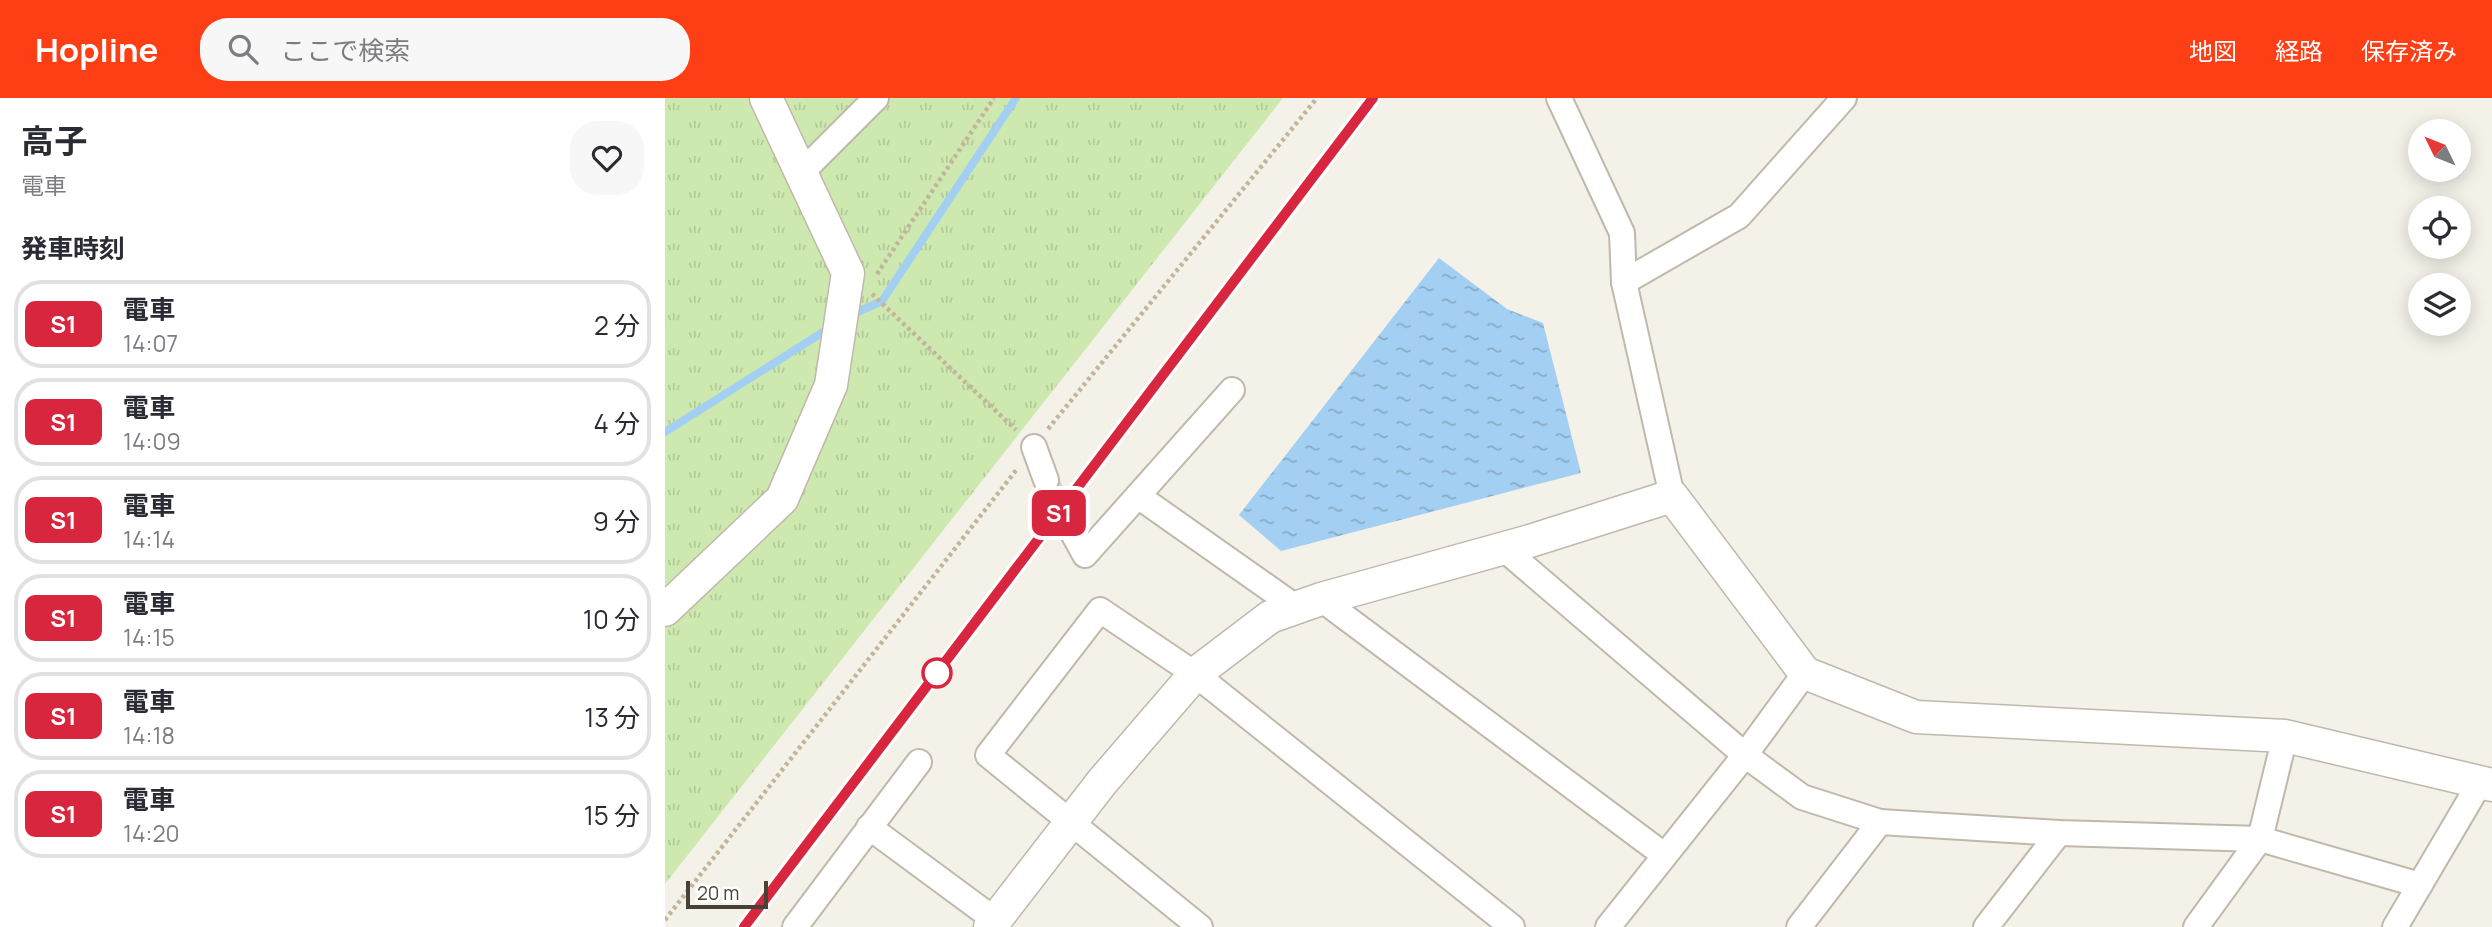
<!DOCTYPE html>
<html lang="ja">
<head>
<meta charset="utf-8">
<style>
	body { margin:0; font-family:Manrope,"Noto Sans JP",sans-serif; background:#f7f7f7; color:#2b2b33; height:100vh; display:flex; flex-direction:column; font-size:26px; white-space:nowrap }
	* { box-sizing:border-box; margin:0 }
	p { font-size:23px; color:#7c7c81 }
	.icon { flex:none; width:38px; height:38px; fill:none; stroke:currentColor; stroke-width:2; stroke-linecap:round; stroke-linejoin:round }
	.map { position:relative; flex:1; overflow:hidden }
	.drawer { display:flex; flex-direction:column; background:#fff; width:665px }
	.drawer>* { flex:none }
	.badge { padding:0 14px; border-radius:10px; font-size:24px; line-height:46px }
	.needle { width:46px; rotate:313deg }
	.fabs { position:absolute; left:1743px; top:21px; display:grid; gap:14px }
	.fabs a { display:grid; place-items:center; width:63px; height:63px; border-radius:50%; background:#fff; box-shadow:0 4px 18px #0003; font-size:35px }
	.scale { position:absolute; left:21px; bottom:18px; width:82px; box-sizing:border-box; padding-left:7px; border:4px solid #484136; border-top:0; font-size:19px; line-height:24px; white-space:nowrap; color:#484136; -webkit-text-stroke:5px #fff; paint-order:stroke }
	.map>.badge { position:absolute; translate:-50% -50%; box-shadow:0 0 0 4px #fff }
	h2 { padding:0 21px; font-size:26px; line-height:63px }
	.round { display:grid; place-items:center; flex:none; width:74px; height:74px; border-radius:28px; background:#f7f7f7 }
	.headline { display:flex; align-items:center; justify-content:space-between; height:119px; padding:0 21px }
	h1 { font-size:33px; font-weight:700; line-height:52px }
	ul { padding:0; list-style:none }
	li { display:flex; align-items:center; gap:21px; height:88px; margin:0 14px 10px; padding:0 7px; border:4px solid #e1e1e2; border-radius:28px }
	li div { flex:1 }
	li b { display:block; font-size:26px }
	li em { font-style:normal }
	li .badge { min-width:77px; font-weight:700; text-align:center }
	header { display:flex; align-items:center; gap:42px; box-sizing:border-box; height:98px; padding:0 35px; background:#fe3e15; color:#fff }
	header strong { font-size:33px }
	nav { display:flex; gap:38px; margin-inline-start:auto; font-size:24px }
	.search { width:490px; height:63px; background:#f7f7f7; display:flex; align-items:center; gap:18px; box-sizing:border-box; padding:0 24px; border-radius:28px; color:#7c7c81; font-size:26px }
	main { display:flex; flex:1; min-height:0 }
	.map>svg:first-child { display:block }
	.grass { fill:url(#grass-tufts) }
	.water { fill:url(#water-ripples) }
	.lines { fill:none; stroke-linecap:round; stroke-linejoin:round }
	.stream { stroke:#a3d0f2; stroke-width:8 }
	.minor-tunnel { stroke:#d2cec4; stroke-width:24; stroke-dasharray:24 12; stroke-linecap:butt }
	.minor-casing { stroke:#c0b9aa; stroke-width:28 }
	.tertiary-casing { stroke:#c0b9aa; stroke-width:35 }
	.path { stroke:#c2b59b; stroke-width:4.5; stroke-dasharray:3.5 3.5; stroke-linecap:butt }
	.minor { stroke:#fff; stroke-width:24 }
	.tertiary { stroke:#fff; stroke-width:32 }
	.rail { stroke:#979797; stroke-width:5; stroke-dasharray:9 9; stroke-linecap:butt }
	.line-casing { stroke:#fff; stroke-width:16 }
	.line { stroke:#d7263d; stroke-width:10 }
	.stop-dot { fill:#fff; stroke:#d7263d; stroke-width:3.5 }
</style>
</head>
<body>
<header>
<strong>Hopline</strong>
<div class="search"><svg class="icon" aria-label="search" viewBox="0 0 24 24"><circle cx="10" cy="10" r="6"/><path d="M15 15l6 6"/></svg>ここで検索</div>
<nav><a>地図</a><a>経路</a><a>保存済み</a></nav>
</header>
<main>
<section class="drawer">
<div class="headline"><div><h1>高子</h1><p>電車</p></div><a class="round"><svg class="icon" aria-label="heart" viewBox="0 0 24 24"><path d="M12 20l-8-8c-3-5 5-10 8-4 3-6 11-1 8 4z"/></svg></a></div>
<h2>発車時刻</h2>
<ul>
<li><span class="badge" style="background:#d7263d;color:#fff">S1</span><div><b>電車</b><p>14:07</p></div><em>2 分</em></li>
<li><span class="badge" style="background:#d7263d;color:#fff">S1</span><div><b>電車</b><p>14:09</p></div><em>4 分</em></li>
<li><span class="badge" style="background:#d7263d;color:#fff">S1</span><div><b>電車</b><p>14:14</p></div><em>9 分</em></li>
<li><span class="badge" style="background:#d7263d;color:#fff">S1</span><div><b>電車</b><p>14:15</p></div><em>10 分</em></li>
<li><span class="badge" style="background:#d7263d;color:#fff">S1</span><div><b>電車</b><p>14:18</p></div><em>13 分</em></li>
<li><span class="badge" style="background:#d7263d;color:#fff">S1</span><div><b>電車</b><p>14:20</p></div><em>15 分</em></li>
</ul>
</section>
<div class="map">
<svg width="1827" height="829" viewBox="0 0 1827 829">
	<defs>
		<pattern id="grass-tufts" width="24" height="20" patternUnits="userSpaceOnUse" patternTransform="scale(1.75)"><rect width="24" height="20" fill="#cee9b0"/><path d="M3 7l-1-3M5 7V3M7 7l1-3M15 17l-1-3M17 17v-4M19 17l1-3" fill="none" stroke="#b2c998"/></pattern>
		<pattern id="water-ripples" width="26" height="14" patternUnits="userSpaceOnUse" patternTransform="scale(1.75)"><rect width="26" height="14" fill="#a3d0f2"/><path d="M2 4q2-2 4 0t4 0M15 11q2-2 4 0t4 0" fill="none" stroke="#87aac5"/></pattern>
	</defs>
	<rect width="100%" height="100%" fill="#f4f1e8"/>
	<!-- grass -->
	<polygon class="grass" points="0,0 618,0 0,786"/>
	<!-- water -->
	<polygon class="water" points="774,160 842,211 878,225 916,375 616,453 574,417"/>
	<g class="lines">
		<!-- stream -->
		<g class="stream">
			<polyline points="186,217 217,203 351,0"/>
			<polyline points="0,334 166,229"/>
		</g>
		<!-- minor-tunnel -->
		<polyline class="minor-tunnel" points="381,382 404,428"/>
		<!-- minor casing -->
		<g class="minor-casing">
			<g id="minor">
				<polyline points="894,0 957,135 959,184 1007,398"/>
				<polyline points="136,75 211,0"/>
				<polyline points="959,184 1074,118 1179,0"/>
				<polyline points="369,349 381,382"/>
				<polyline points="473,398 632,510"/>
				<polyline points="404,428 420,457 567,292"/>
				<polyline points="839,451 1080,657 1137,699 1215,724 1394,735 1595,741 1755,787"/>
				<polyline points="656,501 999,757"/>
				<polyline points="204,729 330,822"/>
				<polyline points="130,829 254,664"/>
				<polyline points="535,829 323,657 435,512 530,576 847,829"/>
				<polyline points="943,829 1080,657 1140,575"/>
				<polyline points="1134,829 1215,724"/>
				<polyline points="1321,829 1394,735"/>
				<polyline points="1531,829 1595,741 1620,638"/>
				<polyline points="1730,829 1816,683"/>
			</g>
		</g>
		<!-- tertiary casing -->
		<g class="tertiary-casing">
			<g id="tertiary">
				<polyline points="0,512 117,401 166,287 183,175 101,0"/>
				<polyline points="325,829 437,684 530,576 605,519 656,501 865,443 1007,398 1140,575 1251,619 1620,638 1827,687"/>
			</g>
		</g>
		<!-- path -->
		<g class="path">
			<polyline points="212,176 329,0"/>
			<polyline points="207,196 351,332"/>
			<polyline points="383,331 652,0"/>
			<polyline points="0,822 352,371"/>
		</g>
		<!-- minor -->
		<use href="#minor" class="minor"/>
		<!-- tertiary -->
		<use href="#tertiary" class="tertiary"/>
		<!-- rail -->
		<polyline class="rail" points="79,829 708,0"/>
	</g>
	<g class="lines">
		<!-- line casing -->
		<g class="line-casing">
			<polyline id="line" points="79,829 708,0"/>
		</g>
		<!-- line -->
		<use href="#line" class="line"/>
	</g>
	<!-- markers -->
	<circle class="stop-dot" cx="272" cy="575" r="14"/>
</svg>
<div class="fabs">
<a><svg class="needle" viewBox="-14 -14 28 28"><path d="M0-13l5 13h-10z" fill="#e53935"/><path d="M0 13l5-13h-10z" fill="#7c7c81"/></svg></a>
<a><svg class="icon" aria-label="locate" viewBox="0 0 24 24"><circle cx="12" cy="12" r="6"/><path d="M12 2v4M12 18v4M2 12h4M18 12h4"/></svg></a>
<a><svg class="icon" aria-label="layers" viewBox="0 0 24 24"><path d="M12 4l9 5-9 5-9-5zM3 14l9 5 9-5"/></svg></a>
</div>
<div class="scale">20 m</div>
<b class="badge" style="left:394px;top:415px;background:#d7263d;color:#fff">S1</b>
</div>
</main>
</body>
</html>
